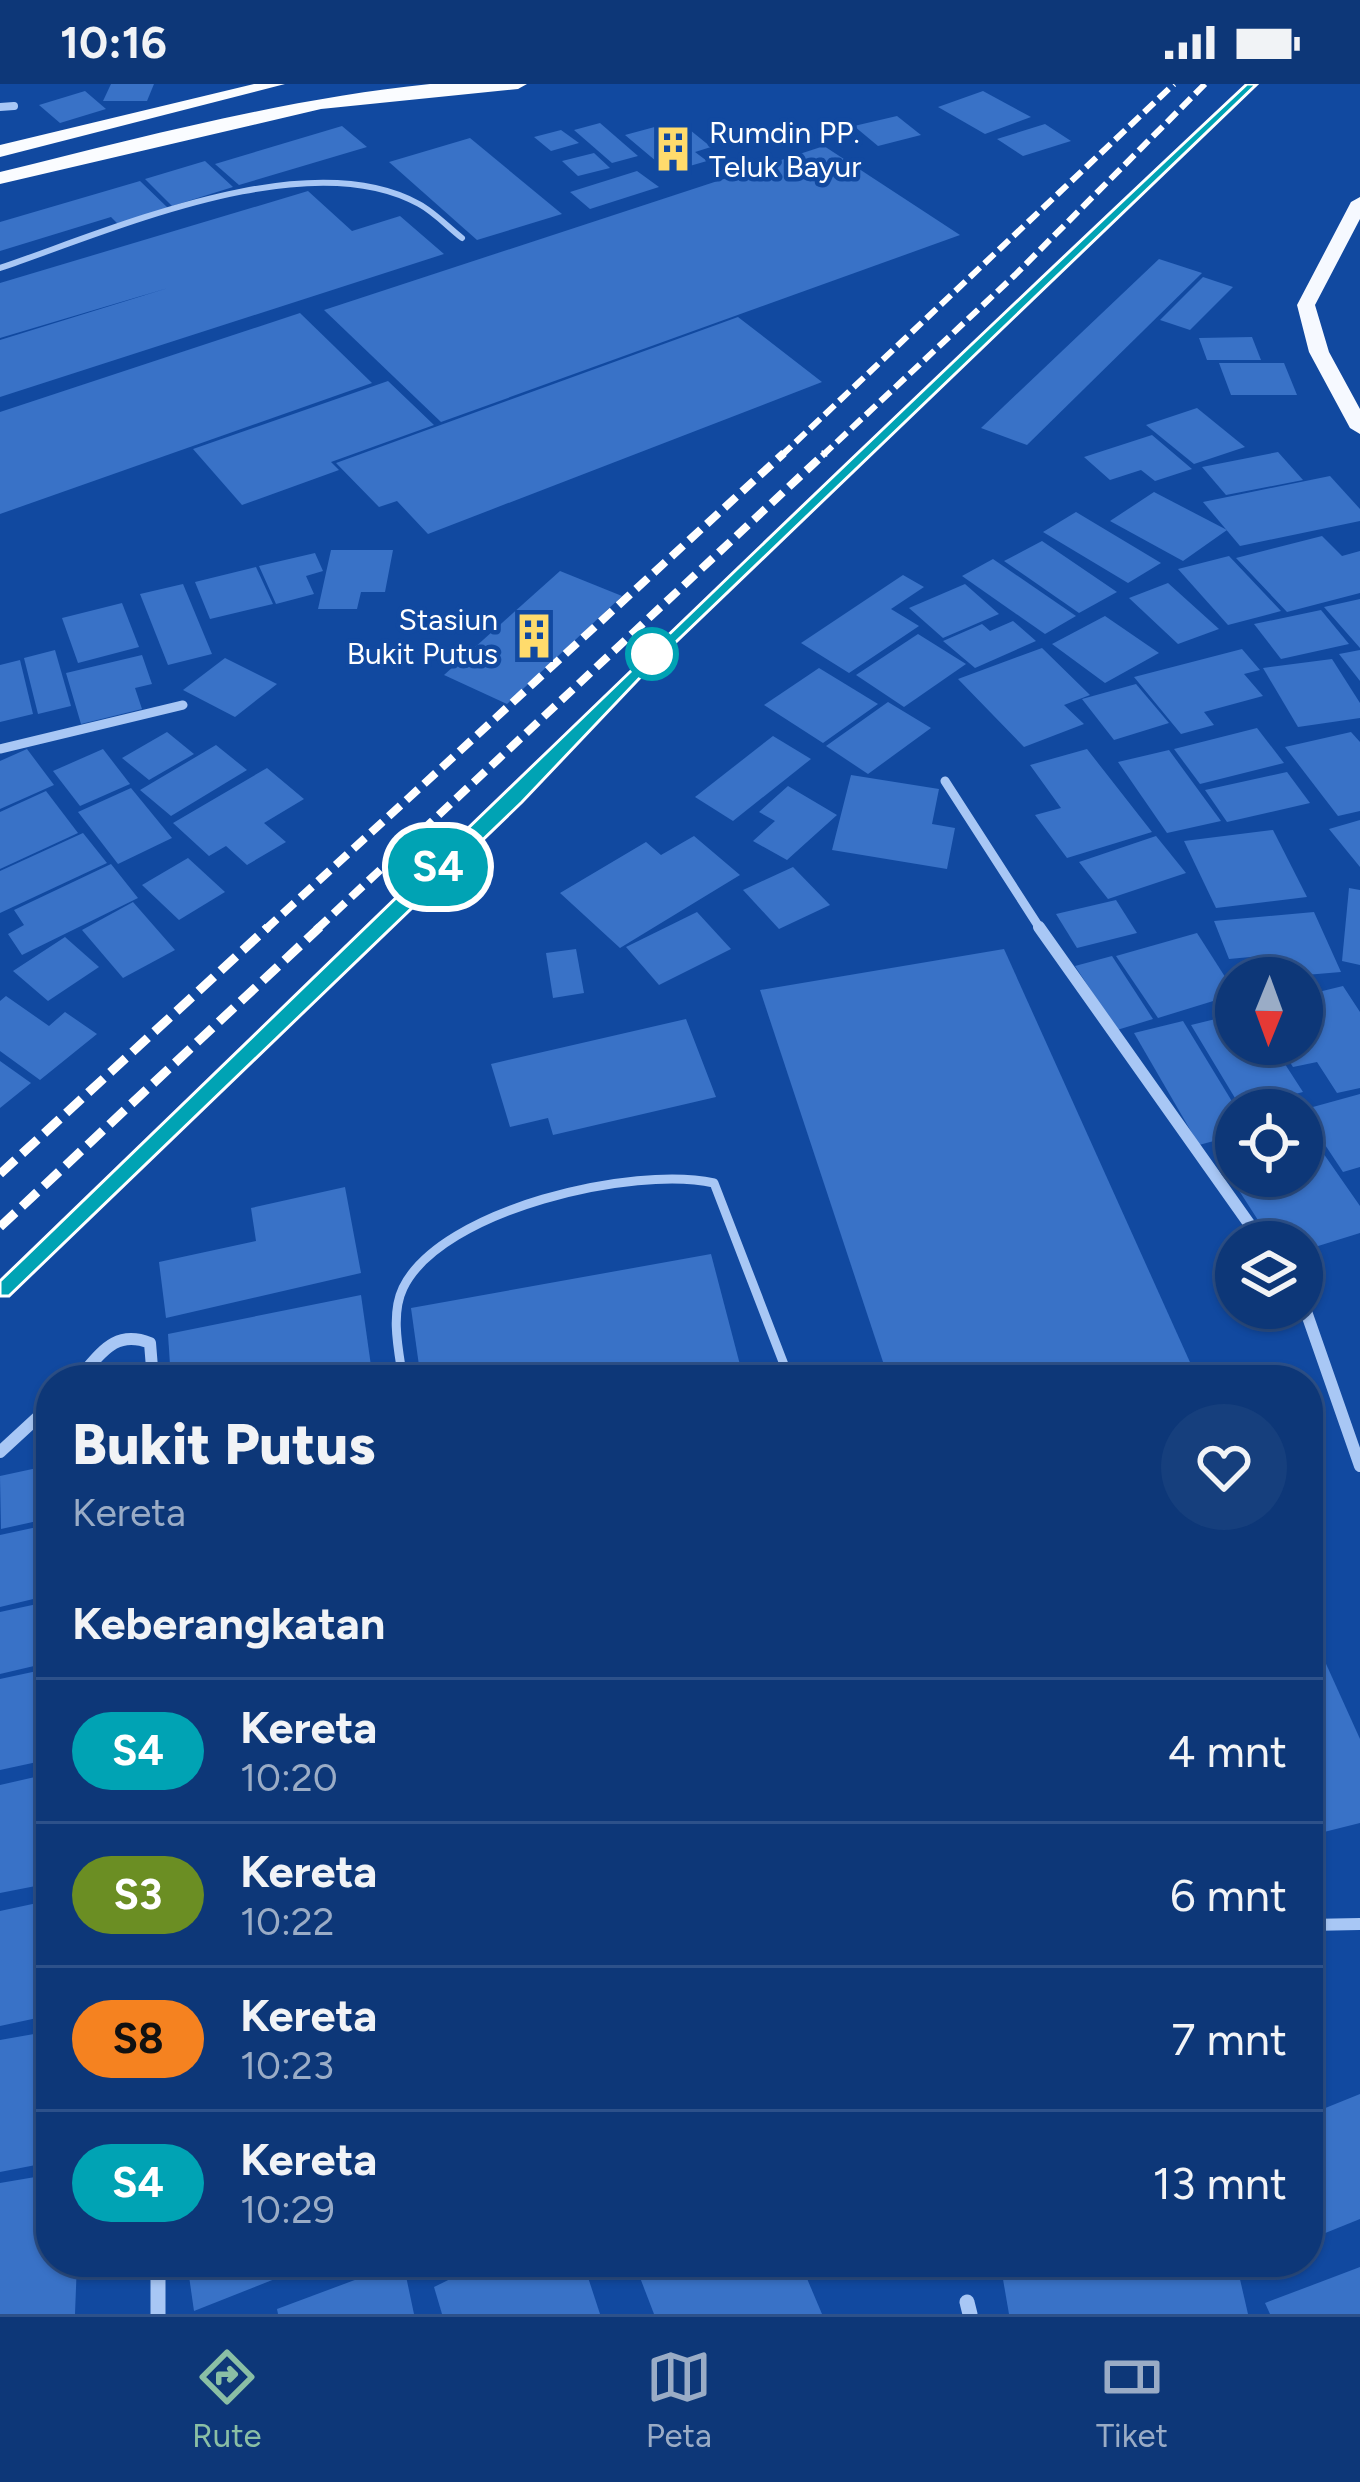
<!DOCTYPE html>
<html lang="id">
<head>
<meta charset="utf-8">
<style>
	body { margin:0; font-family:Figtree,sans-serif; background:#163f7d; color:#f1f3f6; height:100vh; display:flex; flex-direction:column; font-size:45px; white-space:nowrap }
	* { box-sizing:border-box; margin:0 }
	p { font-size:39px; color:#9aacc6 }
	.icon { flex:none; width:66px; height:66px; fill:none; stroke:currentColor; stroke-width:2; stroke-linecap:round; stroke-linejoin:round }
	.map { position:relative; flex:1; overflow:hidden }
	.panel { position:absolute; left:36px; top:1281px; width:1287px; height:912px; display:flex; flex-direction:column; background:#0d3778; border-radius:48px; box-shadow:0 3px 9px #0004,0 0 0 3px #2d518a }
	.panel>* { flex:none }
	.badge { padding:0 24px; border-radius:39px; font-size:42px; line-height:78px }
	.needle { width:78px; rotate:181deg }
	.fabs { position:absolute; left:1215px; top:873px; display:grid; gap:24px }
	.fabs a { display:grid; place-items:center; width:108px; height:108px; border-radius:50%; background:#0d3778; box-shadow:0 3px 9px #0004,0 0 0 3px #2d518a; font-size:60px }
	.map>.badge { position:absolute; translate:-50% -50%; box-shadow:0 0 0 6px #fff }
	h2 { padding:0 36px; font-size:45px; line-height:108px }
	.round { display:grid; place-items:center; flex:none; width:126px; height:126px; border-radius:63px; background:#163f7d }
	.headline { display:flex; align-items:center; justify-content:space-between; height:204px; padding:0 36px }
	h1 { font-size:57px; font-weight:800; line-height:90px }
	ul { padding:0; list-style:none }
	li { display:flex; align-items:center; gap:36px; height:144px; padding:0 36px; border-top:3px solid #2d518a }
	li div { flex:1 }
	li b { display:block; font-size:45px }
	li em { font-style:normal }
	li .badge { min-width:132px; font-weight:700; text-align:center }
	.status { display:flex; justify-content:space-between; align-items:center; height:84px; padding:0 60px; background:#0d3778; direction:ltr }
	.status svg { height:33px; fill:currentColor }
	.tabs { display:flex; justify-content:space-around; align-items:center; height:168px; border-top:3px solid #2d518a; background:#0d3778; font-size:33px; color:#9aacc6 }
	.tabs a { display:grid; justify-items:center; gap:6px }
	.tabs .on { color:#8abfa5 }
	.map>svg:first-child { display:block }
	.building { fill:#3972c7 }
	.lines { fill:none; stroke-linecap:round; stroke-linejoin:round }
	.service-far2 { stroke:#a8c7f5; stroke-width:6 }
	.service-far1 { stroke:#a8c7f5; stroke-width:9 }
	.service { stroke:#a8c7f5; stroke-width:12 }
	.minor-far3 { stroke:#a8c7f5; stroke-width:8 }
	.minor-far2 { stroke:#a8c7f5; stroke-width:9 }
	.minor-far1 { stroke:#a8c7f5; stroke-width:12 }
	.minor { stroke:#a8c7f5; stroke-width:15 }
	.primary { fill:#f6f9ff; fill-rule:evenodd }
	.trunk { fill:#fafcff; fill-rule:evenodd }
	.rail-far2 { stroke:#fff; stroke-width:6; stroke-dasharray:14 6; stroke-linecap:butt }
	.rail-far1 { stroke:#fff; stroke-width:8; stroke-dasharray:16 8; stroke-linecap:butt }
	.rail { stroke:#fff; stroke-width:9; stroke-dasharray:21 9; stroke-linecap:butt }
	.line { fill:#00a3b4; stroke:#fff; stroke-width:3 }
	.stop-dot { fill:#fff; stroke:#00a3b4; stroke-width:6 }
	.labels { text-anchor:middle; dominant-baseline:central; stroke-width:9; stroke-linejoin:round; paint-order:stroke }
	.far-poi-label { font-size:30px; fill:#fff; stroke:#1149a0; text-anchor:start }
</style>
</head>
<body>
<div class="status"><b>10:16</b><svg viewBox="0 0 49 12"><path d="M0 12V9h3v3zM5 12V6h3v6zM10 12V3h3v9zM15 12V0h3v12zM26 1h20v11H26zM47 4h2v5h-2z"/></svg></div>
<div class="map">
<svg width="1360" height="2230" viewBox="0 0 1360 2230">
	<rect width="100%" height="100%" fill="#1149a0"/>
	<!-- building -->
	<g class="building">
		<polygon points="111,0 154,0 147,17 103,17"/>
		<polygon points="85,7 106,25 60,39 39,21"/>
		<polygon points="983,7 1031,33 985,50 938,23"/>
		<polygon points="897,32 921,51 878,62 854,42"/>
		<polygon points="600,39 638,72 612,79 574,46"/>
		<polygon points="1045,40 1071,57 1023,72 997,55"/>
		<polygon points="662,41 674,50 690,46 711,63 695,68 707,77 669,88 625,51"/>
		<polygon points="342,42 367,63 239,101 215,80"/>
		<polygon points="561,46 579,59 551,67 534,53"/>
		<polygon points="470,54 562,130 477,156 389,78"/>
		<polygon points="824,62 960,151 441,338 324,226"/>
		<polygon points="594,69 610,84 578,92 562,77"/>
		<polygon points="205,77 233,103 172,122 145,95"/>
		<polygon points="637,87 659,103 590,125 570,108"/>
		<polygon points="140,97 169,125 118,140 111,133 0,167 0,138"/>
		<polygon points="308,107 352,147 400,132 444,170 0,313 0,256 168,204 0,254 0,199"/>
		<polygon points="1159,175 1202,189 1027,361 981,344"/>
		<polygon points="1203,193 1233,203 1190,246 1160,236"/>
		<polygon points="300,229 372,299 0,430 0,328"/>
		<polygon points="738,233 822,298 428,450 397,417 379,423 336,379"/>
		<polygon points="1252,253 1261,276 1207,276 1199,254"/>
		<polygon points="1219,279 1284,279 1297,311 1231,311"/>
		<polygon points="388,297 434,341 331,378 339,386 242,421 193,365"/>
		<polygon points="1197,324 1245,363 1194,380 1146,341"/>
		<polygon points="1152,351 1192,385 1155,397 1141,386 1110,396 1084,373"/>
		<polygon points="1278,368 1303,396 1226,411 1202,383"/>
		<polygon points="1330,392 1360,425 1360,437 1240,462 1203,418"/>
		<polygon points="1154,408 1227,446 1183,477 1110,437"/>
		<polygon points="1076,428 1161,479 1128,499 1043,448"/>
		<polygon points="1322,452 1342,472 1360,467 1360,509 1287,528 1236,474"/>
		<polygon points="1042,457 1117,508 1079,529 1004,477"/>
		<polygon points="331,466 393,466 385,508 361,508 357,525 318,525"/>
		<polygon points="315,469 323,487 306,492 314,510 276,520 259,482"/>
		<polygon points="1229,472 1281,527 1228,541 1178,485"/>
		<polygon points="993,475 1076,532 1045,550 962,492"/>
		<polygon points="256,483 273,520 210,535 195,498"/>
		<polygon points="560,487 622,512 507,620 444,591"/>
		<polygon points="903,491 924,503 891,525 919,542 849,589 801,559"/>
		<polygon points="1168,499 1219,545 1178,560 1129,514"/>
		<polygon points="183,500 212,570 168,581 140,510"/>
		<polygon points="965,500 999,530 943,554 909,524"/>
		<polygon points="1360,515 1360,564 1324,523"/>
		<polygon points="122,519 139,563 78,579 62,534"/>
		<polygon points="1321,526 1349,560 1281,575 1254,540"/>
		<polygon points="1105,532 1159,569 1105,599 1052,560"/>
		<polygon points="1013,537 1036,557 975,584 943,557 982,540 990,547"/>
		<polygon points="918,550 966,580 904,623 856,591"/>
		<polygon points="1042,564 1090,611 1064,621 1084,640 1024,663 958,595"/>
		<polygon points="1242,565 1260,586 1244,590 1263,612 1204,628 1214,641 1181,650 1134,593"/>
		<polygon points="55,566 71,622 38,630 24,574"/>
		<polygon points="1360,566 1360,597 1339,570"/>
		<polygon points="142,571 152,600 135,604 142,625 81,640 66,589"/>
		<polygon points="225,574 277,600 235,633 183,606"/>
		<polygon points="1332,575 1360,619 1360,634 1298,643 1263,584"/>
		<polygon points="20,576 33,630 0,638 0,581"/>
		<polygon points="819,584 878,620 823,659 764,621"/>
		<polygon points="1136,600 1169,639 1114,656 1082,615"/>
		<polygon points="888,618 931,644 868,690 826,662"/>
		<polygon points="1257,644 1284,679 1200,700 1174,665"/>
		<polygon points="167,648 194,670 149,696 122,674"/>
		<polygon points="1351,648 1360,658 1360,727 1338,732 1285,663"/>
		<polygon points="773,652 811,675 733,737 695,713"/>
		<polygon points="216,661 247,686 171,732 140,706"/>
		<polygon points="27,665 54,701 0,725 0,677"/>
		<polygon points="103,665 130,700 80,722 53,687"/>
		<polygon points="1087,665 1152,748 1067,774 1035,731 1061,724 1030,681"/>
		<polygon points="1169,666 1221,737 1167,749 1118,678"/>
		<polygon points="267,684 304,715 264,739 286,758 247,781 226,762 209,772 173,739"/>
		<polygon points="1287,688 1310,719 1227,738 1205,706"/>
		<polygon points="851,691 939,705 932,740 955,744 947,785 832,766"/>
		<polygon points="788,702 837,731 787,776 753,757 775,737 759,728"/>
		<polygon points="131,704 172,754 118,780 78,728"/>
		<polygon points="46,707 78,749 0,785 0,728"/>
		<polygon points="1360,736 1360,783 1329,745"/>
		<polygon points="1273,746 1307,813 1216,824 1184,757"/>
		<polygon points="83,749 107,779 0,829 0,787"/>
		<polygon points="694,752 740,791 620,864 560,809 646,758 661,771"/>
		<polygon points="1156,752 1186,789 1108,815 1079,778"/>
		<polygon points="188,774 225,808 179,836 142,801"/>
		<polygon points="111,780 138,814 22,871 8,850 24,841 14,826"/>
		<polygon points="793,783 830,821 779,845 743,806"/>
		<polygon points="1349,804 1360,806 1360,881 1342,877"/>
		<polygon points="1116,816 1137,849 1077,864 1056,830"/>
		<polygon points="133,818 175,866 123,894 82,846"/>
		<polygon points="697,828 731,865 659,901 626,863"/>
		<polygon points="1314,828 1341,888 1270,894 1261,872 1229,875 1214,837"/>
		<polygon points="1197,849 1236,910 1158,934 1116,872"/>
		<polygon points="65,853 99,883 48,917 13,887"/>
		<polygon points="576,865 584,909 553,914 546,869"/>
		<polygon points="1004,865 1198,1296 889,1296 760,906"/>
		<polygon points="1112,872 1153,935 1117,946 1075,882"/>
		<polygon points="1343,902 1360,928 1360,1004 1337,1009 1317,978 1293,983 1278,960 1302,960 1302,912"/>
		<polygon points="6,912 49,942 65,928 97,950 40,996 0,967 0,917"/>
		<polygon points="1236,930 1236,960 1272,960 1303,1008 1241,1024 1191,941"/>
		<polygon points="686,935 716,1013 553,1051 548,1034 510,1043 491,980"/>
		<polygon points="1183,937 1236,1024 1236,1051 1199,1061 1134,949"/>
		<polygon points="0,977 31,999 0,1024"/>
		<polygon points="1360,1010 1360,1083 1343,1088 1302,1026"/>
		<polygon points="1321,1066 1360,1122 1360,1149 1302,1167 1302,1158 1272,1158 1231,1094 1302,1092 1302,1072"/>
		<polygon points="345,1103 361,1189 166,1234 159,1178 256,1157 251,1124"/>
		<polygon points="711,1170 744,1296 421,1296 411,1224"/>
		<polygon points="361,1211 373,1296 171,1296 168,1250"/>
		<polygon points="51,1381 51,1434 1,1445 0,1392"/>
		<polygon points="51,1440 50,1511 0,1523 0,1451"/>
		<polygon points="51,1517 51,1578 0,1590 0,1528"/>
		<polygon points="1308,1540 1360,1655 1360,1739 1308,1752"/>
		<polygon points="51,1584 51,1675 0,1686 0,1595"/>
		<polygon points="35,1693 36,1742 51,1738 51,1799 0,1809 0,1701"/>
		<polygon points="51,1816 51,1931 0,1942 0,1827"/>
		<polygon points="51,1947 51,2078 0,2088 0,1956"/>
		<polygon points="1360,2010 1360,2135 1308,2156 1308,2031"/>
		<polygon points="47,2091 43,2154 51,2153 51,2178 77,2178 75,2230 0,2230 0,2099"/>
		<polygon points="187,2178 318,2178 194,2227"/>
		<polygon points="320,2178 362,2178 322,2194"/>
		<polygon points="403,2178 414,2230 278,2230 277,2225"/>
		<polygon points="485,2178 583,2178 600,2230 442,2230 434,2203"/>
		<polygon points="634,2178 800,2178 822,2230 654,2230"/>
		<polygon points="1000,2178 1236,2178 1248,2230 1009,2230"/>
		<polygon points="1360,2183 1360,2230 1270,2230 1265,2219"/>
	</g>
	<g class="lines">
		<!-- service-far2 -->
		<path class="service-far2" d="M0,184C110,147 307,58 419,120C434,128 448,143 462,154"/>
		<!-- service-far1 -->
		<path class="service-far1" d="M403,1296C399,1268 390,1231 403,1204C441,1125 635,1081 714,1099L790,1296"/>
		<!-- service -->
		<polyline class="service" points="1308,1841 1360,1840"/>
		<!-- minor-far3 -->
		<polyline class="minor-far3" points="0,23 14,22"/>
		<!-- minor-far2 -->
		<g class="minor-far2">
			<polyline points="0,665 183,621"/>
			<polyline points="945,697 1041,846"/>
		</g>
		<!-- minor-far1 -->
		<g class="minor-far1">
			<polyline points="1039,843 1262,1158"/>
			<polyline points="1302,1216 1360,1382"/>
			<path d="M77,1296C101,1270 114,1245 150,1259L153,1296"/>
			<polyline points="0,1368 51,1321"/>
		</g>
		<!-- minor -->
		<g class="minor">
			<polyline points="158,2178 158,2230"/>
			<polyline points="967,2218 970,2230"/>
		</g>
		<!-- primary -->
		<polygon class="primary" points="1360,113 1360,135 1315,221 1329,268 1360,325 1360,350 1350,344 1309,268 1297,221 1351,118"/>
		<!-- trunk -->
		<g class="trunk">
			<polygon points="254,0 285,0 0,73 0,61"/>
			<path d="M430,0H527L518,5L321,25L0,100V88C142,53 284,15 430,0Z"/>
		</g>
		<!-- rail-far2 -->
		<g class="rail-far2">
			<polyline points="781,372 1174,0"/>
			<polyline points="822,372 1015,191 1205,0"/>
			<polyline points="860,372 1251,0"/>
		</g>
		<!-- rail-far1 -->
		<g class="rail-far1">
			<polyline points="265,846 784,369"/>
			<polyline points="316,846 825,369"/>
			<polyline points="375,846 863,369"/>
		</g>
		<!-- rail -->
		<g class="rail">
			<polyline points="0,1090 268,843"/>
			<polyline points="0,1143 320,843"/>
			<polyline points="0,1204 378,843"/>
		</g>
	</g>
	<!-- line -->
	<path class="line" d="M1247,0H1257L653,580L522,718L9,1212H0V1197C412,799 826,395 1247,0Z"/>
	<!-- icons -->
	<defs>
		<g id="building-bare" transform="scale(3.6)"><path d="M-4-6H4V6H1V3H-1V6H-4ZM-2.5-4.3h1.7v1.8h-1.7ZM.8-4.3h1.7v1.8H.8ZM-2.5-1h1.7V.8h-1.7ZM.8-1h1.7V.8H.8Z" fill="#ffdb6c" stroke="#1149a0" stroke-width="2.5" paint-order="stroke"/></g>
	</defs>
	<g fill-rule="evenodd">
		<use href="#building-bare" x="673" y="65"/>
		<use href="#building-bare" x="534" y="552"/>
	</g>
	<!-- markers -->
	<circle class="stop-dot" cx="652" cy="570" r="24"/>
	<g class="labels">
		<!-- far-poi labels -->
		<g class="far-poi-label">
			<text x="709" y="48">Rumdin PP.<tspan x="709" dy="34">Teluk Bayur</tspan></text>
			<text x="498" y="535" text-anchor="end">Stasiun<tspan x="498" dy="34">Bukit Putus</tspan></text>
		</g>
	</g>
</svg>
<div class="fabs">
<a><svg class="needle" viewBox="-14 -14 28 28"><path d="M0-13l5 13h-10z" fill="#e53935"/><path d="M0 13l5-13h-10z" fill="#9aacc6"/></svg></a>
<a><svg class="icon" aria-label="locate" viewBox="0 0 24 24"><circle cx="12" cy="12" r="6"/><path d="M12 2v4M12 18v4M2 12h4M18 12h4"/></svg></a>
<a><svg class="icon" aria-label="layers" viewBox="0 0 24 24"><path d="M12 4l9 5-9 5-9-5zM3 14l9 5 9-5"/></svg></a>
</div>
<b class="badge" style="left:438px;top:783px;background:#00a3b4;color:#fff">S4</b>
<section class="panel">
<div class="headline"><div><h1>Bukit Putus</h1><p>Kereta</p></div><a class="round"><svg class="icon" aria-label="heart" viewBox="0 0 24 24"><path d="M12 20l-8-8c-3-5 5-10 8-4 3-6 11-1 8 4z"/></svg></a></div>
<h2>Keberangkatan</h2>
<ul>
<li><span class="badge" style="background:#00a3b4;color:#fff">S4</span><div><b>Kereta</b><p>10:20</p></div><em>4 mnt</em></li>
<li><span class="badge" style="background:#6b8e23;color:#fff">S3</span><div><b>Kereta</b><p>10:22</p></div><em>6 mnt</em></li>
<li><span class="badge" style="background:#f58220;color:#111">S8</span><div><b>Kereta</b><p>10:23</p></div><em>7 mnt</em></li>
<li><span class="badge" style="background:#00a3b4;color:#fff">S4</span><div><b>Kereta</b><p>10:29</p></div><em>13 mnt</em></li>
</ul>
</section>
</div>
<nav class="tabs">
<a class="on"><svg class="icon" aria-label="directions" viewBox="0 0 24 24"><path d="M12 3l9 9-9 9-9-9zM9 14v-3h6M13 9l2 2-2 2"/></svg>Rute</a>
<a><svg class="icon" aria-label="map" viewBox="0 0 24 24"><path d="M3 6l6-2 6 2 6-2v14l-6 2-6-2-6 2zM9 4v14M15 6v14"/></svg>Peta</a>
<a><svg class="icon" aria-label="tickets" viewBox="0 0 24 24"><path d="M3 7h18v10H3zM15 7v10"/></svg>Tiket</a>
</nav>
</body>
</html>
